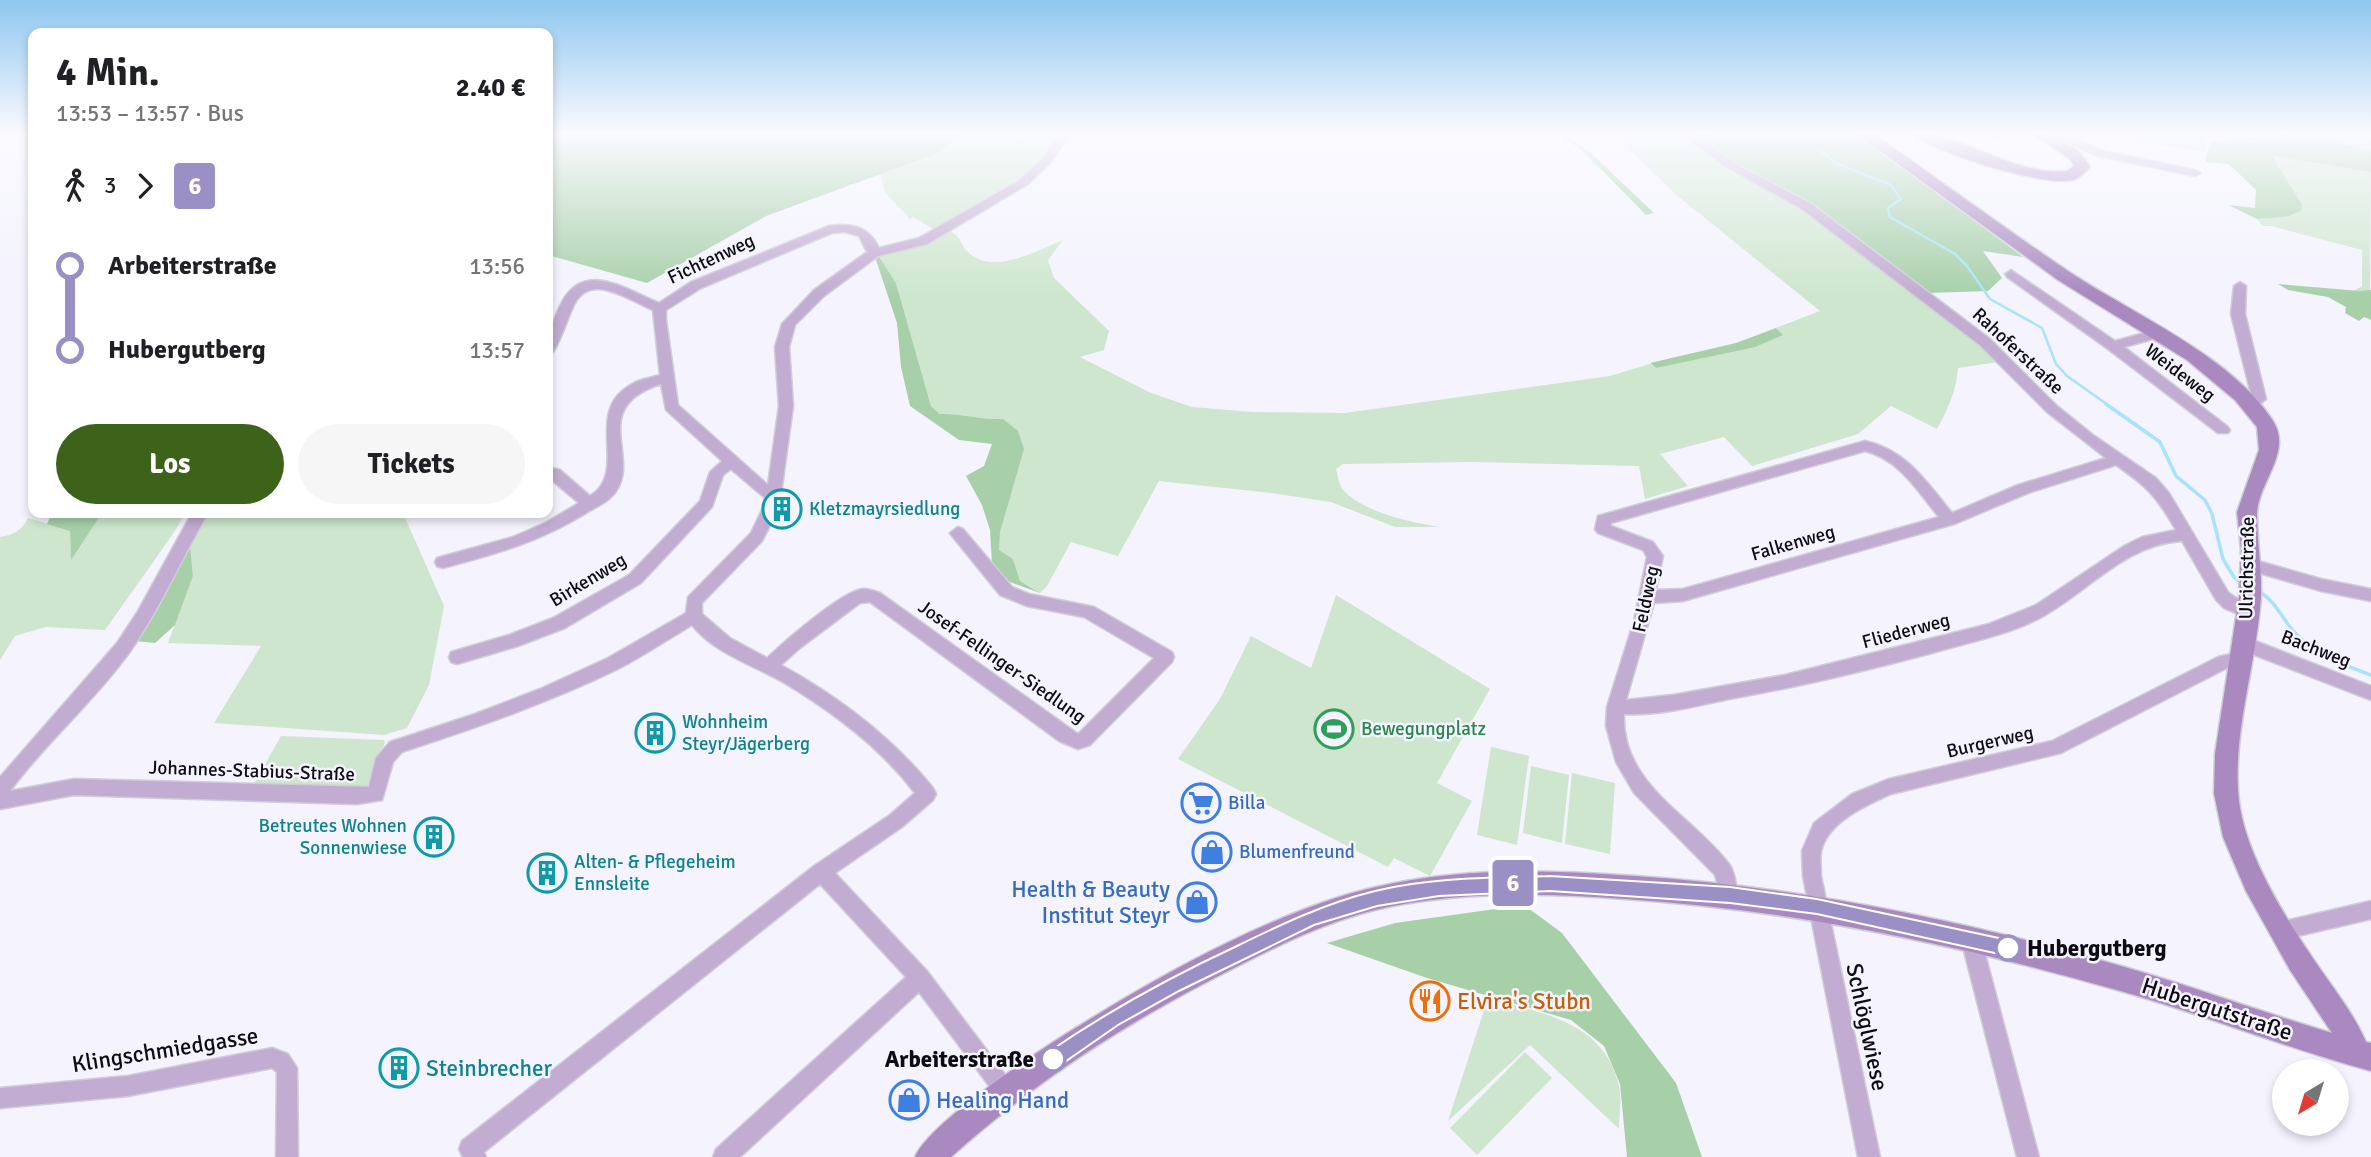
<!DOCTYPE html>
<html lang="de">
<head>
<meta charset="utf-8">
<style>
	body { margin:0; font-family:Signika,sans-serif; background:#f6f6f6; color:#202124; height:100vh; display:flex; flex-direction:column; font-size:26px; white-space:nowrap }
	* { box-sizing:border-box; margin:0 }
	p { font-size:23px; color:#757577 }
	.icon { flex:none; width:38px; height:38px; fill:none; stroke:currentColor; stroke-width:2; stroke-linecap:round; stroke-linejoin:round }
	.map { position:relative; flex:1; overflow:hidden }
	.side { position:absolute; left:28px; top:28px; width:525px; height:490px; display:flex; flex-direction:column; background:#fff; border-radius:14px; box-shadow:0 4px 10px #0003 }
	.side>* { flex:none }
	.badge { padding:0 14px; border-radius:5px; font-size:24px; line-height:46px }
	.needle { width:46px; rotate:218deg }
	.controls { position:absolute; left:2272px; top:1059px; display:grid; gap:14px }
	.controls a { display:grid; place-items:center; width:77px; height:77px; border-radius:50%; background:#fff; box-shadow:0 4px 10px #0003; font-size:35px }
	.map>.badge { position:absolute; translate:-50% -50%; box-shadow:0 0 0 4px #fff }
	.legs { display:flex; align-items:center; gap:10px; height:77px; padding:0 28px; font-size:23px }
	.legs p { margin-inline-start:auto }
	.overview { display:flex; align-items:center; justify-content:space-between; height:119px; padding:0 28px }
	h1 { font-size:38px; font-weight:700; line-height:52px }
	.primary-button { display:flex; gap:14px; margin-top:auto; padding:14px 28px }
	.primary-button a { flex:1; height:80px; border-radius:42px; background:#3d621a; color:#fff; font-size:28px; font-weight:700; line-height:80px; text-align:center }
	.primary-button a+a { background:#f6f6f6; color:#202124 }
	ul { padding:0 28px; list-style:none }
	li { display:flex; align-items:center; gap:24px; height:84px; font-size:26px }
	li i { display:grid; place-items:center; width:10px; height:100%; margin:0 9px; background:currentColor }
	li i::after { content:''; width:18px; height:18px; margin:-9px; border:5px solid; border-radius:50%; background:#fff }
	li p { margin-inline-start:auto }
	li:first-child i { background:linear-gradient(#0000 50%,currentColor 0) }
	li:last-child i { background:linear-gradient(currentColor 50%,#0000 0) }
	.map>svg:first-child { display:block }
	.green { fill:#cde6cd }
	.forest { fill:#a7d0a9 }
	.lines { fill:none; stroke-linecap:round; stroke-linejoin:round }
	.stream-far1 { stroke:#a7e3fa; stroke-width:2.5 }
	.stream { stroke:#a7e3fa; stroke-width:3.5 }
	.street-casing { stroke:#cfced8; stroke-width:3 }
	.secondary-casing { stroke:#cfced8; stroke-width:3 }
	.street { fill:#c2acd2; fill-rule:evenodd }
	.secondary { fill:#a989c0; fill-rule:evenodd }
	.line-1 { fill:#9b90c5; stroke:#fff; stroke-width:2 }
	.stop-1-dot { fill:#fff; stroke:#9b90c5; stroke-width:3.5 }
	.labels { text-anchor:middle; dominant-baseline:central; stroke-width:5; stroke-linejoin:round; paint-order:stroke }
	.street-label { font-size:19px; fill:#0c0c12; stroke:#f4f3fe }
	.culture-label { font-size:19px; fill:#0d838f; stroke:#f4f3fe; text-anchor:start }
	.leisure-label { font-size:19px; fill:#27864d; stroke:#f4f3fe; text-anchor:start }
	.shop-label { font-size:19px; fill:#366cbe; stroke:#f4f3fe; text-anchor:start }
	.near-shop-label { font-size:23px; fill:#366cbe; stroke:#f4f3fe; text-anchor:end }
	.near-stop-label { font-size:23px; font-weight:bold; fill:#0c0c12; stroke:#f4f3fe; text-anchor:start }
	.near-food-label { font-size:23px; fill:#c56008; stroke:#f4f3fe; text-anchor:start }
	.near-street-label { font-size:23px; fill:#0c0c12; stroke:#f4f3fe }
	.near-culture-label { font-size:23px; fill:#0d838f; stroke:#f4f3fe; text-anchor:start }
</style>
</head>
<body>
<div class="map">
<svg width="2371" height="1157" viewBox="0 0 2371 1157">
	<rect width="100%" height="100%" fill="#f4f3fe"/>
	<!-- green -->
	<g class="green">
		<polygon points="961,134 1069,134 1044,168 937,231 913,217 910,219 885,192 880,174 938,153"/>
		<path d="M1622,134H1688L1753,175L1793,194L1928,293H1911L1976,339L1998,362L1958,368C1956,392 1948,409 1937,429L1891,406L1858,434L1752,466L1724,437L1660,454L1688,486L1645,499L1639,466L1472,462L1343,464L1336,469C1338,476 1339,484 1343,490C1363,512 1412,523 1440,527H1395L1331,502L1271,493L1159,481L1118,556L1071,542L1047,586L1040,593L1020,581L1013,559L999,550L1003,419C981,420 962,413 940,414L931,406L896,283L878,255L948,230C963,237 959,244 969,253C994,276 1038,250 1063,240L1048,260L1054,278L1109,331L1104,350L1080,357L1151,393L1192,407L1253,412L1345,413L1610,376L1650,364L1656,368L1782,335L1776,328L1820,311L1679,197L1625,146Z"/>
		<polygon points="2137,134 2216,134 2216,139 2206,137 2205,152 2135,140"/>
		<polygon points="2265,134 2365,134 2371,138 2371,150 2324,141 2263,136"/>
		<polygon points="2271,156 2371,172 2370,291 2354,291 2362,286 2362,250 2271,226 2263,226 2257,219 2286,217 2299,201"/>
		<path d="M102,513H185L175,531L105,630L46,627L15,636L0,660V537C14,535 22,530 28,518L70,530L71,559Z"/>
		<polygon points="209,513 403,513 444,606 429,685 407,728 384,735 214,723 261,646 168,643 193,576 190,545"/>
		<polygon points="1336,595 1490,689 1437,783 1472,801 1430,876 1394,858 1388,867 1178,759 1220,699 1251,636 1311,668"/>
		<polygon points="281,736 384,740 385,742 369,788 252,787"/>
		<polygon points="1491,747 1529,756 1517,845 1477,835"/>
		<polygon points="1531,766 1569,775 1562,843 1523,833"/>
		<polygon points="1572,773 1615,783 1610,854 1565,844"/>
		<path d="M1488,998C1543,1014 1604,1021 1619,1086C1622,1099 1619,1116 1619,1129L1530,1045L1448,1121Z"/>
		<polygon points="1525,1052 1552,1078 1477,1155 1450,1128"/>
	</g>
	<!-- forest -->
	<g class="forest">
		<polygon points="548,134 961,134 938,153 766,216 647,283 548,255"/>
		<polygon points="1560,134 1566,134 1593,155 1654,213 1646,215 1586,154"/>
		<polygon points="1688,134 1856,136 1900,165 2023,257 1983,251 2002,278 1988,291 1928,293 1793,194 1753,175"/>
		<polygon points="2263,136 2324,141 2371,150 2371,172 2272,156 2302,205 2301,211 2286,217 2257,219 2228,205 2255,208 2256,190 2229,164 2207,162 2205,159 2212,142"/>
		<path d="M878,255L896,283L931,406L940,414C962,413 981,420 1003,419L1018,431L1024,449L1000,532L999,550L1013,559L1020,581L1040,593L1007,581L992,564L990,530L982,505L966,476L984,466L992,444L959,440L910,406L901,367L897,323L875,257Z"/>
		<polygon points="2278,284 2360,291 2371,290 2371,320 2364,317 2359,321 2345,313 2346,307 2328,297 2288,290"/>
		<polygon points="1776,328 1783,335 1755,347 1656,368 1650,363 1736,343"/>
		<polygon points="52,513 102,513 71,560 70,531 47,524"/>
		<polygon points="190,545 193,576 175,625 155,643 135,641 173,579 179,556"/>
		<polygon points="1524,905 1562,933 1676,1083 1702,1157 1627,1157 1620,1084 1604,1046 1571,1020 1427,978 1327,943 1395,923"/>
	</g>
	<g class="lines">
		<!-- stream-far1 -->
		<polyline class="stream-far1" points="1796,134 1838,164 1891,185 1901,199 1888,208 1890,217 1955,254 1967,266 1990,299 2042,328 2056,364 2067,376 2108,405"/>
		<!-- stream -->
		<g class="stream">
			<polyline points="2106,404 2160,442 2176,476 2205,500 2212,514 2223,559 2234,577 2243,584"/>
			<path d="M2260,592C2276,602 2283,620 2295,633C2315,655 2344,665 2371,675"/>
		</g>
		<!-- street casing -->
		<g class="street-casing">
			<g id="street">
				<path d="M1059,134H1070L1050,163L1028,184L927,244L878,256L824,296L795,325L789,347L793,406L779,508L762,541L702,603V614L730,638L767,658C784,642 842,591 863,589C868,589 875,591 880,593L1078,734L1154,658L1084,617L1027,606L1000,595L953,537L950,533L958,527L963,529L1012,587L1029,594L1094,607L1172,652L1174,657L1172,662L1090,745L1078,749L1059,741L870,602L860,603L800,648L781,665C839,697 892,737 933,788L936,794L933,800L902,827L835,873L927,971L1013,1085L1016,1092L1013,1099L1006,1102L999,1099L919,992L740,1157H713L716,1149L906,977L820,884L484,1152L486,1157H463L459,1149L462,1141L814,866L890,815L915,793C880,747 833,712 783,682C753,665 714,653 692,625C667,640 643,656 618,669C548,703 475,728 402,752L393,762L382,800L357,804L74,795L0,809V777L117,643L138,611L192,513H208C181,559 160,609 129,653C93,703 46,742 10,791L74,779L369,787L376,758L390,742L475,714L540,689L608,658L686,613L688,597L751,533L763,508L765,498L731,469L723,475L712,507L641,583L565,628L518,646L457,664L451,662L449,657L451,652L509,635L553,618L629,575L700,501L710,472L722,461L666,410L661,384C583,409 648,463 610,498C603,505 591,509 583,515C534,544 497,553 443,568L437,566L435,562L437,558L513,537L545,523L579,503L548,477V467L560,470L590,496C631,471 580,410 634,383C641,379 651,378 660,375L653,310C628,300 589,270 573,307C566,322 562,338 553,352L548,353C548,336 552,322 560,306C582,258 625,289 659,303L691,282L829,226C851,223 869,226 879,248L919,238L1020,180L1042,159ZM845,232L859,236L867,252L814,290L782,324L775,347L779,406L768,485L678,405L666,320V310L701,288L832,233Z"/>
				<path d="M1680,134H1693L1736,164L1810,203L1990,339L2057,406L2093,435L2156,478L2169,493L2228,592C2236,600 2251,603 2256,612L2254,616L2248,618L2224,608L2216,600L2182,541C2123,544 2084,597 2034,621C2002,636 1966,643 1932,653C1865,671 1798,687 1729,699C1696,706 1659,716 1624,714C1621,785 1692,815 1729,864C1735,872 1736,885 1738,895L1736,901L1729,904L1722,901L1715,875L1634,793L1616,762L1606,726L1607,707L1634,621L1647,557L1643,550L1598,533L1595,529L1598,516L1865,441C1906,450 1926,481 1952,513L2018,485L2106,458L2047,412L1980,345L1802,209L1728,168ZM1865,451C1899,459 1918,492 1939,517L1683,589L1656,590L1663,556L1653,542L1611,526V523ZM2116,465C2149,488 2156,496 2176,530L2142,537L2124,546L2036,605L1989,624L1785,675L1673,695L1626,700L1654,603L1683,601L1954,524L2028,493Z"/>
				<path d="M1982,134H2003C1999,139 1986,139 1982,134Z"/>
				<polygon points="2049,134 2064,134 2104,151 2195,170 2201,173 2195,176 2097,156"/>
				<polygon points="2011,270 2115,341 2159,329 2164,330 2164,336 2124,347 2228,427 2230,430 2228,433 2218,433 2108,349 2007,277 2005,274"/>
				<polygon points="2240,282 2246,286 2245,314 2266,399 2252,410 2245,405 2252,398 2231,314 2234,286"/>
				<polygon points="2251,559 2321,579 2371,589 2371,601 2321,591 2245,569 2243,565 2245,561"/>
				<polygon points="2245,637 2371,686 2371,700 2239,649 2237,644 2239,639"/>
				<path d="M2235,653L2248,658L2250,663L2248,668H2227L2061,753L1891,794C1867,805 1830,821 1822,848C1819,856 1821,867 1821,876L1880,1157H1858L1803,876L1802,851L1814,823L1852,794L1889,779L2052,741L2218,657Z"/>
				<polygon points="2371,901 2371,919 2281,940 2274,937 2271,931 2274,925 2281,922"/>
				<polygon points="1971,930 1978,933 1981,939 2039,1157 2017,1157 1961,939 1964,933"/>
				<polygon points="272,1048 288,1054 297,1068 298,1157 276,1157 277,1072 272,1068 128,1096 0,1108 0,1088 128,1076"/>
			</g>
		</g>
		<!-- secondary casing -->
		<g class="secondary-casing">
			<g id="secondary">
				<path d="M1857,134H1874C1939,180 2003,227 2068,271C2132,314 2232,356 2273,421C2293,453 2257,483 2257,515C2257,542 2262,568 2261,596C2257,661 2234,726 2238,791C2241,846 2280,909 2310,954C2329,983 2352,1010 2366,1042L2371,1043V1071C2285,1048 2203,1014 2117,990C1956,944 1792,910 1625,899C1542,893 1456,891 1375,910C1326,922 1279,945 1234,968C1132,1019 1036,1080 951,1157H915C929,1122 1050,1043 1087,1021C1169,970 1283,908 1376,887C1461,867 1549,870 1635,876C1799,887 1963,920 2121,966C2192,986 2261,1012 2332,1033L2290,970L2246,891L2223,837L2214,793L2215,754L2239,597L2241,549L2237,512L2259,450L2257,427L2235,400L2187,360L2058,280Z"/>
				<path d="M1914,134C1967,134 2012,176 2067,171L2074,166L2070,159L2032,134C2056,134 2078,145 2090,167C2085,172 2080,178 2073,180C2045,187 1933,153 1914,134Z"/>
			</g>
		</g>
		<!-- street -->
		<use href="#street" class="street"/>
		<!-- secondary -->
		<use href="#secondary" class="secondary"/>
	</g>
	<!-- sky -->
	<linearGradient id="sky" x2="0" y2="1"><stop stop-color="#8ec7ef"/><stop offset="0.45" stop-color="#fafaff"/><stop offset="1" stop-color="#fafaff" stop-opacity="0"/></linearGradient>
	<rect width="2371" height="296" fill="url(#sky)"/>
	<!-- line-1 -->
	<path class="line-1" d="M1550,876L1730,887L1817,899L2008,940L2014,943L2016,948L2014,954L2008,956L1817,914L1730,903L1550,891L1439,896L1377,906L1314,925L1179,991L1118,1025L1059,1066L1053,1068L1047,1066L1044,1059L1047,1053C1108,1011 1170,977 1237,946C1282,924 1326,903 1375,891C1432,877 1493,878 1550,876Z"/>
	<!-- icons -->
	<defs>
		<g id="building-ring" transform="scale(2.0125)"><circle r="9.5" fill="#f4f3fe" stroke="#0f9aa8" stroke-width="1.5"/><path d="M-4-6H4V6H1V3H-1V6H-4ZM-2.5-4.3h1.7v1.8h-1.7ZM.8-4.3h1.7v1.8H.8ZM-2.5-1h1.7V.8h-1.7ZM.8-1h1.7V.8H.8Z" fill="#0f9aa8"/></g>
		<g id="stadium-ring" transform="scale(2.0125)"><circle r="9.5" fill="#f4f3fe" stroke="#2e9e5b" stroke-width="1.5"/><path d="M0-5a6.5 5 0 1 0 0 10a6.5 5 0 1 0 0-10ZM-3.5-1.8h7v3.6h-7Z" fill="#2e9e5b"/></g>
		<g id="supermarket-ring" transform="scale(2.0125)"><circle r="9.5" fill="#f4f3fe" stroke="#3f7fe0" stroke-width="1.5"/><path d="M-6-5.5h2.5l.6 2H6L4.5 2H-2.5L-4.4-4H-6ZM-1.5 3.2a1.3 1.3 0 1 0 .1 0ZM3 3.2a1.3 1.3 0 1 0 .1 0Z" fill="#3f7fe0"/></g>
		<g id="shop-ring" transform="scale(2.0125)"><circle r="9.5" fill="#f4f3fe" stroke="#3f7fe0" stroke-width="1.5"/><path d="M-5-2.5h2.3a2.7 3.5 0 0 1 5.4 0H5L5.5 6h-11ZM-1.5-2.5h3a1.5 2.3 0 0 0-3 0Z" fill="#3f7fe0"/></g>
		<g id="restaurant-ring" transform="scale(2.0125)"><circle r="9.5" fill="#f4f3fe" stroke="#e8710a" stroke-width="1.5"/><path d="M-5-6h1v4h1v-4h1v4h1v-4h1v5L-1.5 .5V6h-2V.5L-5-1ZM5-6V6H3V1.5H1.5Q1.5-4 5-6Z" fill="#e8710a"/></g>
	</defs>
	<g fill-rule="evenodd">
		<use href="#building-ring" x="782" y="509"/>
		<use href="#stadium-ring" x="1334" y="729"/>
		<use href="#building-ring" x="655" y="733"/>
		<use href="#supermarket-ring" x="1201" y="803"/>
		<use href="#building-ring" x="434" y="837"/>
		<use href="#shop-ring" x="1212" y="852"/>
		<use href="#building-ring" x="547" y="873"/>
		<use href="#shop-ring" x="1197" y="902"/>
		<use href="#restaurant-ring" x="1430" y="1001"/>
		<use href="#building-ring" x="399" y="1068"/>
		<use href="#shop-ring" x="909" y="1100"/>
	</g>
	<!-- markers -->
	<g class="stop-1-dot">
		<circle cx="2008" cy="948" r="12"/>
		<circle cx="1053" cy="1059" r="12"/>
	</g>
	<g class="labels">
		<!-- street labels -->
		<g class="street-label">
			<text transform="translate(711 259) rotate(-25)">Fichtenweg</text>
			<text transform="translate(2018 351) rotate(43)">Rahoferstraße</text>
			<text transform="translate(2180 373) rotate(37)">Weideweg</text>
			<text transform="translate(1793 543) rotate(-16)">Falkenweg</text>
			<text transform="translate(2247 568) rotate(-89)">Ulrichstraße</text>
			<text transform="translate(588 580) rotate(-31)">Birkenweg</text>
			<text transform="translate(1646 599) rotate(-78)">Feldweg</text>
			<text transform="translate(1906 631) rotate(-15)">Fliederweg</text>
			<text transform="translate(2316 649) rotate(21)">Bachweg</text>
			<text transform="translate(1002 662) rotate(35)">Josef-Fellinger-Siedlung</text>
			<text transform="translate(1990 742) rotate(-13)">Burgerweg</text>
			<text transform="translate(252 771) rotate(2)">Johannes-Stabius-Straße</text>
		</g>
		<!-- culture labels -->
		<g class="culture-label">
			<text x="809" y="509">Kletzmayrsiedlung</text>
			<text x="682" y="722">Wohnheim<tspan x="682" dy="22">Steyr/Jägerberg</tspan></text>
			<text x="407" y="826" text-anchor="end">Betreutes Wohnen<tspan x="407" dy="22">Sonnenwiese</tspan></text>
			<text x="574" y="862">Alten- &amp; Pflegeheim<tspan x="574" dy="22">Ennsleite</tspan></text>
		</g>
		<!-- leisure labels -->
		<g class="leisure-label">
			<text x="1361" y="729">Bewegungplatz</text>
		</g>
		<!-- shop labels -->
		<g class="shop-label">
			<text x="1228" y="803">Billa</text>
			<text x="1239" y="852">Blumenfreund</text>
		</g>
		<!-- near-shop labels -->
		<g class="near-shop-label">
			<text x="1170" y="889">Health &amp; Beauty<tspan x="1170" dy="26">Institut Steyr</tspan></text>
			<text x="936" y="1100" text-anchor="start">Healing Hand</text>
		</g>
		<!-- near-stop labels -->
		<g class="near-stop-label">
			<text x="2027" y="948">Hubergutberg</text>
			<text x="1034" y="1059" text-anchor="end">Arbeiterstraße</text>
		</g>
		<!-- near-food labels -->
		<g class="near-food-label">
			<text x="1457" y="1001">Elvira's Stubn</text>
		</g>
		<!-- near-street labels -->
		<g class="near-street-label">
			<text transform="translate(2217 1009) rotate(18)">Hubergutstraße</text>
			<text transform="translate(1867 1027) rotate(78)">Schlöglwiese</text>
			<text transform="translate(165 1050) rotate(-9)">Klingschmiedgasse</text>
		</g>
		<!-- near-culture labels -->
		<g class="near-culture-label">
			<text x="426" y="1068">Steinbrecher</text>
		</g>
	</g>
</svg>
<div class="controls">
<a><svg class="needle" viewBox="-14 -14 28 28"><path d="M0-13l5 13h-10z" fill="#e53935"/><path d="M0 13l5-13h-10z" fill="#757577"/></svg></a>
</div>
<b class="badge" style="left:1513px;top:883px;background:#9b90c5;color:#fff">6</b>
<section class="side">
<div class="overview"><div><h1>4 Min.</h1><p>13:53 – 13:57 · Bus</p></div><b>2.40 €</b></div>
<div class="legs"><svg class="icon" aria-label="walk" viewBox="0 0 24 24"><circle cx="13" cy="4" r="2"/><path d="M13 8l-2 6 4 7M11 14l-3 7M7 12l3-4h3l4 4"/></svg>3<svg class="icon" aria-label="forward" viewBox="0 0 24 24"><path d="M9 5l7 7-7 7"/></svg><b class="badge" style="background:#9b90c5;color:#fff">6</b></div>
<ul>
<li><i style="color:#9b90c5"></i><b>Arbeiterstraße</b><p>13:56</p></li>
<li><i style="color:#9b90c5"></i><b>Hubergutberg</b><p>13:57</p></li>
</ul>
<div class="primary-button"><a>Los</a><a>Tickets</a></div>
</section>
</div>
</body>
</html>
